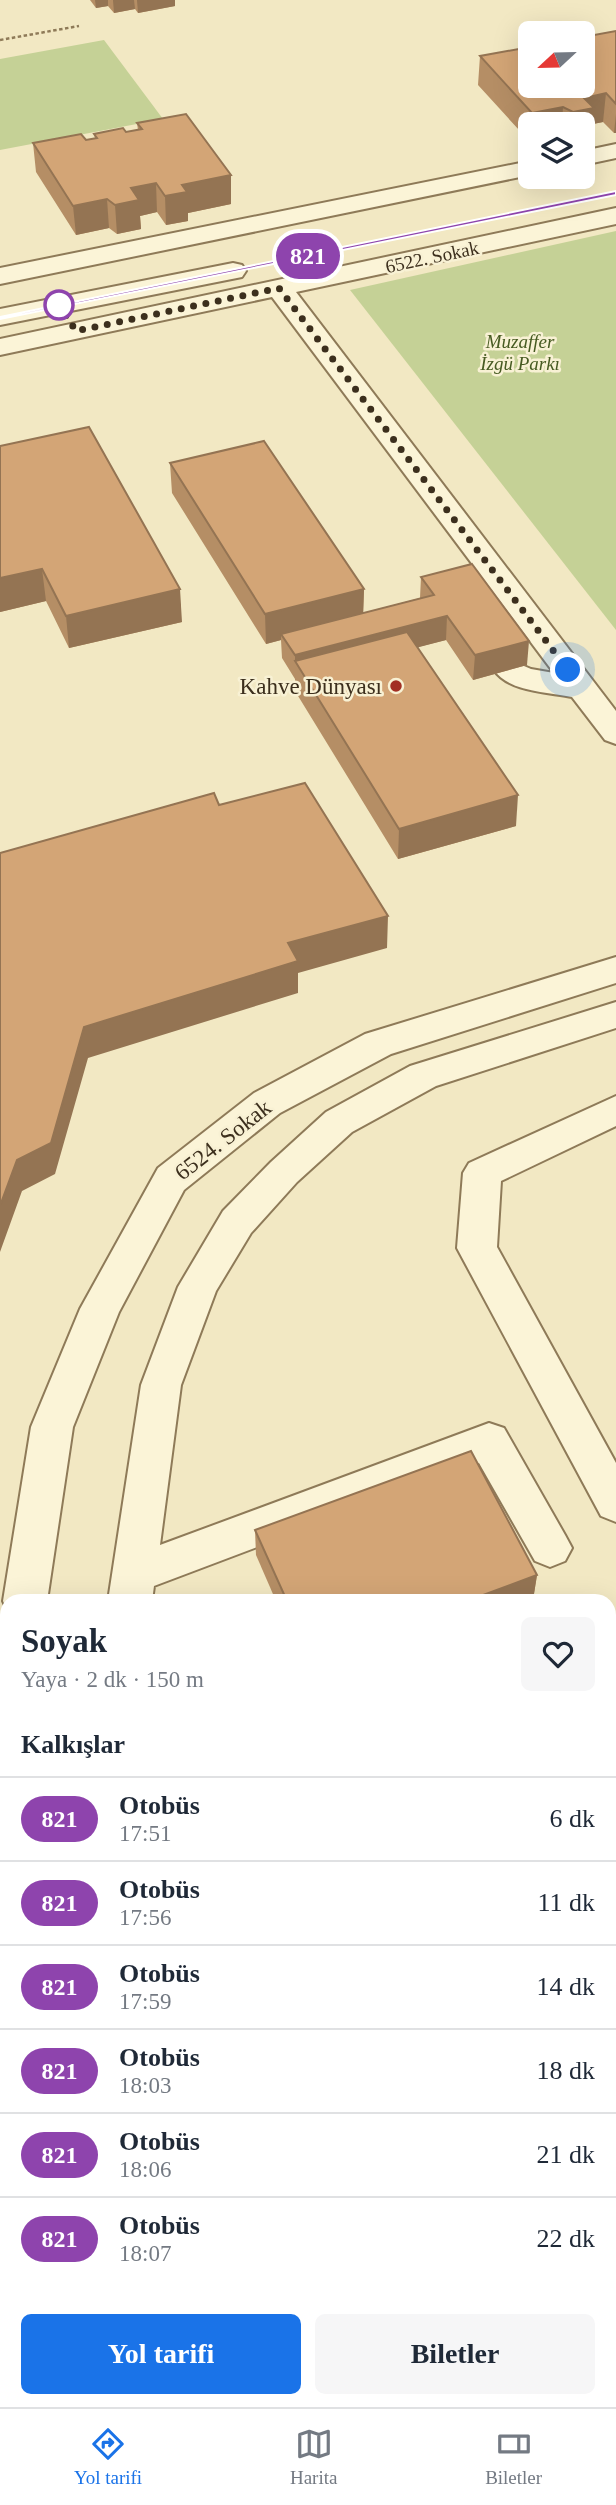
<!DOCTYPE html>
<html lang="tr">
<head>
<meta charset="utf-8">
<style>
	body { margin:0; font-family:Georgia,serif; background:#f6f6f7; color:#1f2937; height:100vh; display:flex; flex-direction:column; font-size:26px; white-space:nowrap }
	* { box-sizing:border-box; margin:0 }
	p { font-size:23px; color:#747a83 }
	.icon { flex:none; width:38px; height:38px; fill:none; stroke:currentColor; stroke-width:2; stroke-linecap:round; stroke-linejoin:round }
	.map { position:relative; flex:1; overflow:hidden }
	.panel { position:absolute; left:0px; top:1594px; width:616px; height:814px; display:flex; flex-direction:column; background:#fff; border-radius:21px 21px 0 0; box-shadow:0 7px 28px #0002 }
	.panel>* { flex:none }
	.badge { padding:0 14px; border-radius:23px; font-size:24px; line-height:46px }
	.needle { width:46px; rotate:248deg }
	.buttons { position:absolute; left:518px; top:21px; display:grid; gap:14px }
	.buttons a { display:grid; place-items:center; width:77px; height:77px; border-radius:10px; background:#fff; box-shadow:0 7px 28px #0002; font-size:35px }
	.you { position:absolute; width:35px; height:35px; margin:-18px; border:5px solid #fff; border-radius:50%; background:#1a73e8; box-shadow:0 0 0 10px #1a73e833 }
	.map>.badge { position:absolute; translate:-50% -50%; box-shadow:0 0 0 4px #fff }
	h2 { padding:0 21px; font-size:26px; line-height:63px }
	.round { display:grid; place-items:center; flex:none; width:74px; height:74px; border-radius:10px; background:#f6f6f7 }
	.head { display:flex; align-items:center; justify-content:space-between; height:119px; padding:0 21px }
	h1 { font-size:33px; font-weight:800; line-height:52px }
	.cta { display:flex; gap:14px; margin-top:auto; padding:14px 21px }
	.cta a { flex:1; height:80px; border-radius:10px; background:#1a73e8; color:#fff; font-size:28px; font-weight:800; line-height:80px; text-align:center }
	.cta a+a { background:#f6f6f7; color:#1f2937 }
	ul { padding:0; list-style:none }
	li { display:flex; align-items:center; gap:21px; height:84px; padding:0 21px; border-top:2px solid #e0e1e3 }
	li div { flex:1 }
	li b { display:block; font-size:26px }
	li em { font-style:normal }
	li .badge { min-width:77px; font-weight:700; text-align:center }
	.tabs { display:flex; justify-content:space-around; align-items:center; height:98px; border-top:2px solid #e0e1e3; background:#fff; font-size:19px; color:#747a83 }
	.tabs a { display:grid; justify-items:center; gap:4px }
	.tabs .selected { color:#1a73e8 }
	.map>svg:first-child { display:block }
	.green { fill:#c5d196 }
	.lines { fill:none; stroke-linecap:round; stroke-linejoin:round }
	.minor-casing { stroke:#8e7a58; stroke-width:4 }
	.path { stroke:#8e7a58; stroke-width:2.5; stroke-dasharray:3.5 2.5; stroke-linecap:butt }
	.minor { fill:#fbf4d7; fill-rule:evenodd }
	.wall { fill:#b58e65 }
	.shaded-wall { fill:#947453 }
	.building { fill:#d3a576; stroke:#947453; stroke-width:2 }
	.line { fill:#8e44ad; stroke:#fff; stroke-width:2 }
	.walk { stroke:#3c2f1d; stroke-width:7; stroke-dasharray:0 12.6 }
	.stop-dot { fill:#fff; stroke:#8e44ad; stroke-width:3.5 }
	.poi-dot { fill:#a22e23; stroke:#f8f1d4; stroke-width:2.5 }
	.labels { text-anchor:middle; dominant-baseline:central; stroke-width:5; stroke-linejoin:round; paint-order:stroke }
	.far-street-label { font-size:19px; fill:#3c2f1d; stroke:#f8f1d4 }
	.far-park-label { font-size:19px; font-style:italic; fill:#475b22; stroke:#f8f1d4 }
	.poi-label { font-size:23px; fill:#3c2f1d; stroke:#f8f1d4; text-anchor:end }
	.street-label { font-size:23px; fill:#3c2f1d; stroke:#f8f1d4 }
</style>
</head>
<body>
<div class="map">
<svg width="616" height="2407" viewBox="0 0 616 2407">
	<rect width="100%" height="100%" fill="#f2e8c3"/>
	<!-- green -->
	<g class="green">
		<polygon points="104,40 163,119 0,150 0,59"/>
		<polygon points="616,231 616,630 350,290"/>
	</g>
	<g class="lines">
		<!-- minor casing -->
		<g class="minor-casing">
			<g id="minor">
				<polygon points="616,144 616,158 583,165 583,151"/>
				<polygon points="530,161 530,175 0,284 0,268"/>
				<path d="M616,208V224L296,292L616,711V744L605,740L572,697C548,692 509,692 494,670L499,663L510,660L531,669L554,673L272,297L0,355V339Z"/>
				<polygon points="233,263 242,265 246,271 242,277 0,325 0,309"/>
				<polygon points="616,957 616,983 391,1054 280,1113 184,1190 119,1312 73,1427 47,1601 7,1601 7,1610 3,1601 31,1427 80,1309 158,1168 254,1093 365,1034"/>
				<polygon points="616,1002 616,1028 436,1086 352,1132 297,1182 251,1233 216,1291 181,1385 160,1545 489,1423 504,1428 565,1535 572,1548 565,1561 550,1567 535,1561 479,1463 154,1586 152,1601 108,1601 141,1385 178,1287 223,1211 271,1162 326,1112 410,1066"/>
				<polygon points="616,1096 616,1126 501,1181 497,1247 616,1463 616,1522 601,1516 457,1248 463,1173 469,1163"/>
				<polygon points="616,2162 616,2214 609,2217 609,2165"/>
				<polygon points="194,2401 249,2401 251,2407 196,2407"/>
				<polygon points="293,2401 348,2401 350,2407 295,2407"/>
			</g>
		</g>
		<!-- path -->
		<polyline class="path" points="0,40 79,26"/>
		<!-- minor -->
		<use href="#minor" class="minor"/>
	</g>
	<!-- wall -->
	<g class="wall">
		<polygon points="90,0 175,0 175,6 138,13 135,9 114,13 108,6 96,8"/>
		<polygon points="616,31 616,133 614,133 603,122 593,124 591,137 583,139 583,124 530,124 530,142 478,85 480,56 530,86"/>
		<polygon points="137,123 231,204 188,213 188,221 166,225 157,212 140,216 141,229 117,234 109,228 76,235 36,172 33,143 86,140 95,139 94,134 126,132 138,130"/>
		<polygon points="0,446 182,622 69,648 46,601 0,612"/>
		<polygon points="170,463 364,589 363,613 420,598 421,577 527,665 473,680 446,640 418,647 516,826 398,859 295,691 295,679 282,658 281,640 266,644 172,493"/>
		<polygon points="255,1530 537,1575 533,1600 529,1601 276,1601 256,1555"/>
		<polygon points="616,2199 616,2387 609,2371 609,2202"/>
	</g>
	<!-- shaded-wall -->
	<g class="shaded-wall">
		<polygon points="95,0 108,0 108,6 96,8"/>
		<polygon points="113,0 134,0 135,9 114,13"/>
		<polygon points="137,0 175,0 175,6 138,13"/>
		<polygon points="606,93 603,122 593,124 591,137 583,139 583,124 572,124 573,112 584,98"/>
		<polygon points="563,107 562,124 532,124 532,113"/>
		<polygon points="616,114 616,133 614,133"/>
		<polygon points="231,175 231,204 188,213 188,221 166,225 165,196 182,185"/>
		<polygon points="156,183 157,212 140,216 141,229 117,234 115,205 131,188"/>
		<polygon points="107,199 109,228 76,235 73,206"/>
		<polygon points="42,569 46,601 0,612 0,578"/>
		<polygon points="180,589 182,622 69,648 66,616"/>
		<polygon points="364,589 363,619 281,634 281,640 266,644 265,614"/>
		<polygon points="447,616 446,640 305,677 295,661 295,680 295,655"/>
		<polygon points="529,641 527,665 473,680 475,655"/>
		<polygon points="518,795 516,826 398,859 399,829"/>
		<polygon points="388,916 387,948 298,973 298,993 88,1058 55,1174 22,1191 0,1252 0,1206 17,1160 84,1027 288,943"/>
		<polygon points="537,1575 533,1600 529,1601 467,1601"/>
		<polygon points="616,1968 616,1986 609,1988 609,1971"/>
	</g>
	<!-- building -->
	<g class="building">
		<polygon points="616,31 616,104 606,93 584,98 594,108 573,112 563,107 532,113 480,56 524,48 530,54 530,86 583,86 583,37"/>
		<polygon points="186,114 231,175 182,185 187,192 165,196 156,183 131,188 139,200 115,205 107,199 73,206 33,143 81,134 86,140 97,138 94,134 123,128 126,132 142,129 137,123"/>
		<polygon points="89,427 180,589 66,616 42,569 0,578 0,446"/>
		<polygon points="264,441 364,589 265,614 170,463"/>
		<polygon points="472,564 529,641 475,655 447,616 295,655 281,634 434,595 421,577"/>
		<polygon points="407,632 518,795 399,829 295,661"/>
		<polygon points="305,783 388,916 288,943 298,961 84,1027 51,1143 17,1160 0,1206 0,853 214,793 219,805"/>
		<polygon points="471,1451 537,1575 467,1601 287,1601 255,1530"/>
		<polygon points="609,1930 616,1944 616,1968 609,1971"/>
		<polygon points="616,2199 616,2357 609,2341 609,2202"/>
	</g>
	<!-- line -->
	<polygon class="line" points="616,191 616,195 0,319 0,317"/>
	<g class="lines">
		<!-- walk -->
		<polyline class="walk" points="59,305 76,331 279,288 568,670"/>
	</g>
	<!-- markers -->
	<circle class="stop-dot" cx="59" cy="305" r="14"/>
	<circle class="poi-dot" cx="396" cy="686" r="7"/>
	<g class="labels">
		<!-- far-street labels -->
		<g class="far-street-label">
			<text transform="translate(432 257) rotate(-12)">6522. Sokak</text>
		</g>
		<!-- far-park labels -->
		<g class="far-park-label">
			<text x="520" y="341">Muzaffer<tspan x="520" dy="22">İzgü Parkı</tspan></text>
		</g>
		<!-- poi labels -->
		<g class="poi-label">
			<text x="382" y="686">Kahve Dünyası</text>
		</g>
		<!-- street labels -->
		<g class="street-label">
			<text transform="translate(223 1140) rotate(-38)">6524. Sokak</text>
		</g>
	</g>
</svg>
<div class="buttons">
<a><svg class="needle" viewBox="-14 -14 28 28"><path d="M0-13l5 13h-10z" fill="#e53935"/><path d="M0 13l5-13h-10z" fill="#747a83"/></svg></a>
<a><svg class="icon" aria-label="layers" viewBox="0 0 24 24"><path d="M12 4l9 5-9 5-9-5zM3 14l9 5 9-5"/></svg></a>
</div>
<div class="you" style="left:568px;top:670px"></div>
<b class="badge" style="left:308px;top:256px;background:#8e44ad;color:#fff">821</b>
<section class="panel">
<div class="head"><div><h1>Soyak</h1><p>Yaya · 2 dk · 150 m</p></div><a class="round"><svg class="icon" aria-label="heart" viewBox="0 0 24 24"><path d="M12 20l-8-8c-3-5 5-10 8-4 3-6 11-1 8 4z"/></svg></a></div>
<h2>Kalkışlar</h2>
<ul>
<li><span class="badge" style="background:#8e44ad;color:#fff">821</span><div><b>Otobüs</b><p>17:51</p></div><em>6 dk</em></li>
<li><span class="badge" style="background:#8e44ad;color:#fff">821</span><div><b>Otobüs</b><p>17:56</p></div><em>11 dk</em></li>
<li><span class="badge" style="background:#8e44ad;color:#fff">821</span><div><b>Otobüs</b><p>17:59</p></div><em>14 dk</em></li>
<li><span class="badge" style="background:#8e44ad;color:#fff">821</span><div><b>Otobüs</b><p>18:03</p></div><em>18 dk</em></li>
<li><span class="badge" style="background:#8e44ad;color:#fff">821</span><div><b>Otobüs</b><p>18:06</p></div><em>21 dk</em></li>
<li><span class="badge" style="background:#8e44ad;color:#fff">821</span><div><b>Otobüs</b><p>18:07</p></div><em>22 dk</em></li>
</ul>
<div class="cta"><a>Yol tarifi</a><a>Biletler</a></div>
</section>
</div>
<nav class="tabs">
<a class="selected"><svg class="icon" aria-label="directions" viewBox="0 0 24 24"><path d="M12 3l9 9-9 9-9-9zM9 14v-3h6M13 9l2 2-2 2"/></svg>Yol tarifi</a>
<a><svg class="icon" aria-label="map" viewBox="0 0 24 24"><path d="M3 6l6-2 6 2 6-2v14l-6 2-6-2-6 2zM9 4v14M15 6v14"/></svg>Harita</a>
<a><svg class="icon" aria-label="tickets" viewBox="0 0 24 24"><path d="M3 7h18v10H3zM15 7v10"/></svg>Biletler</a>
</nav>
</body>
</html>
